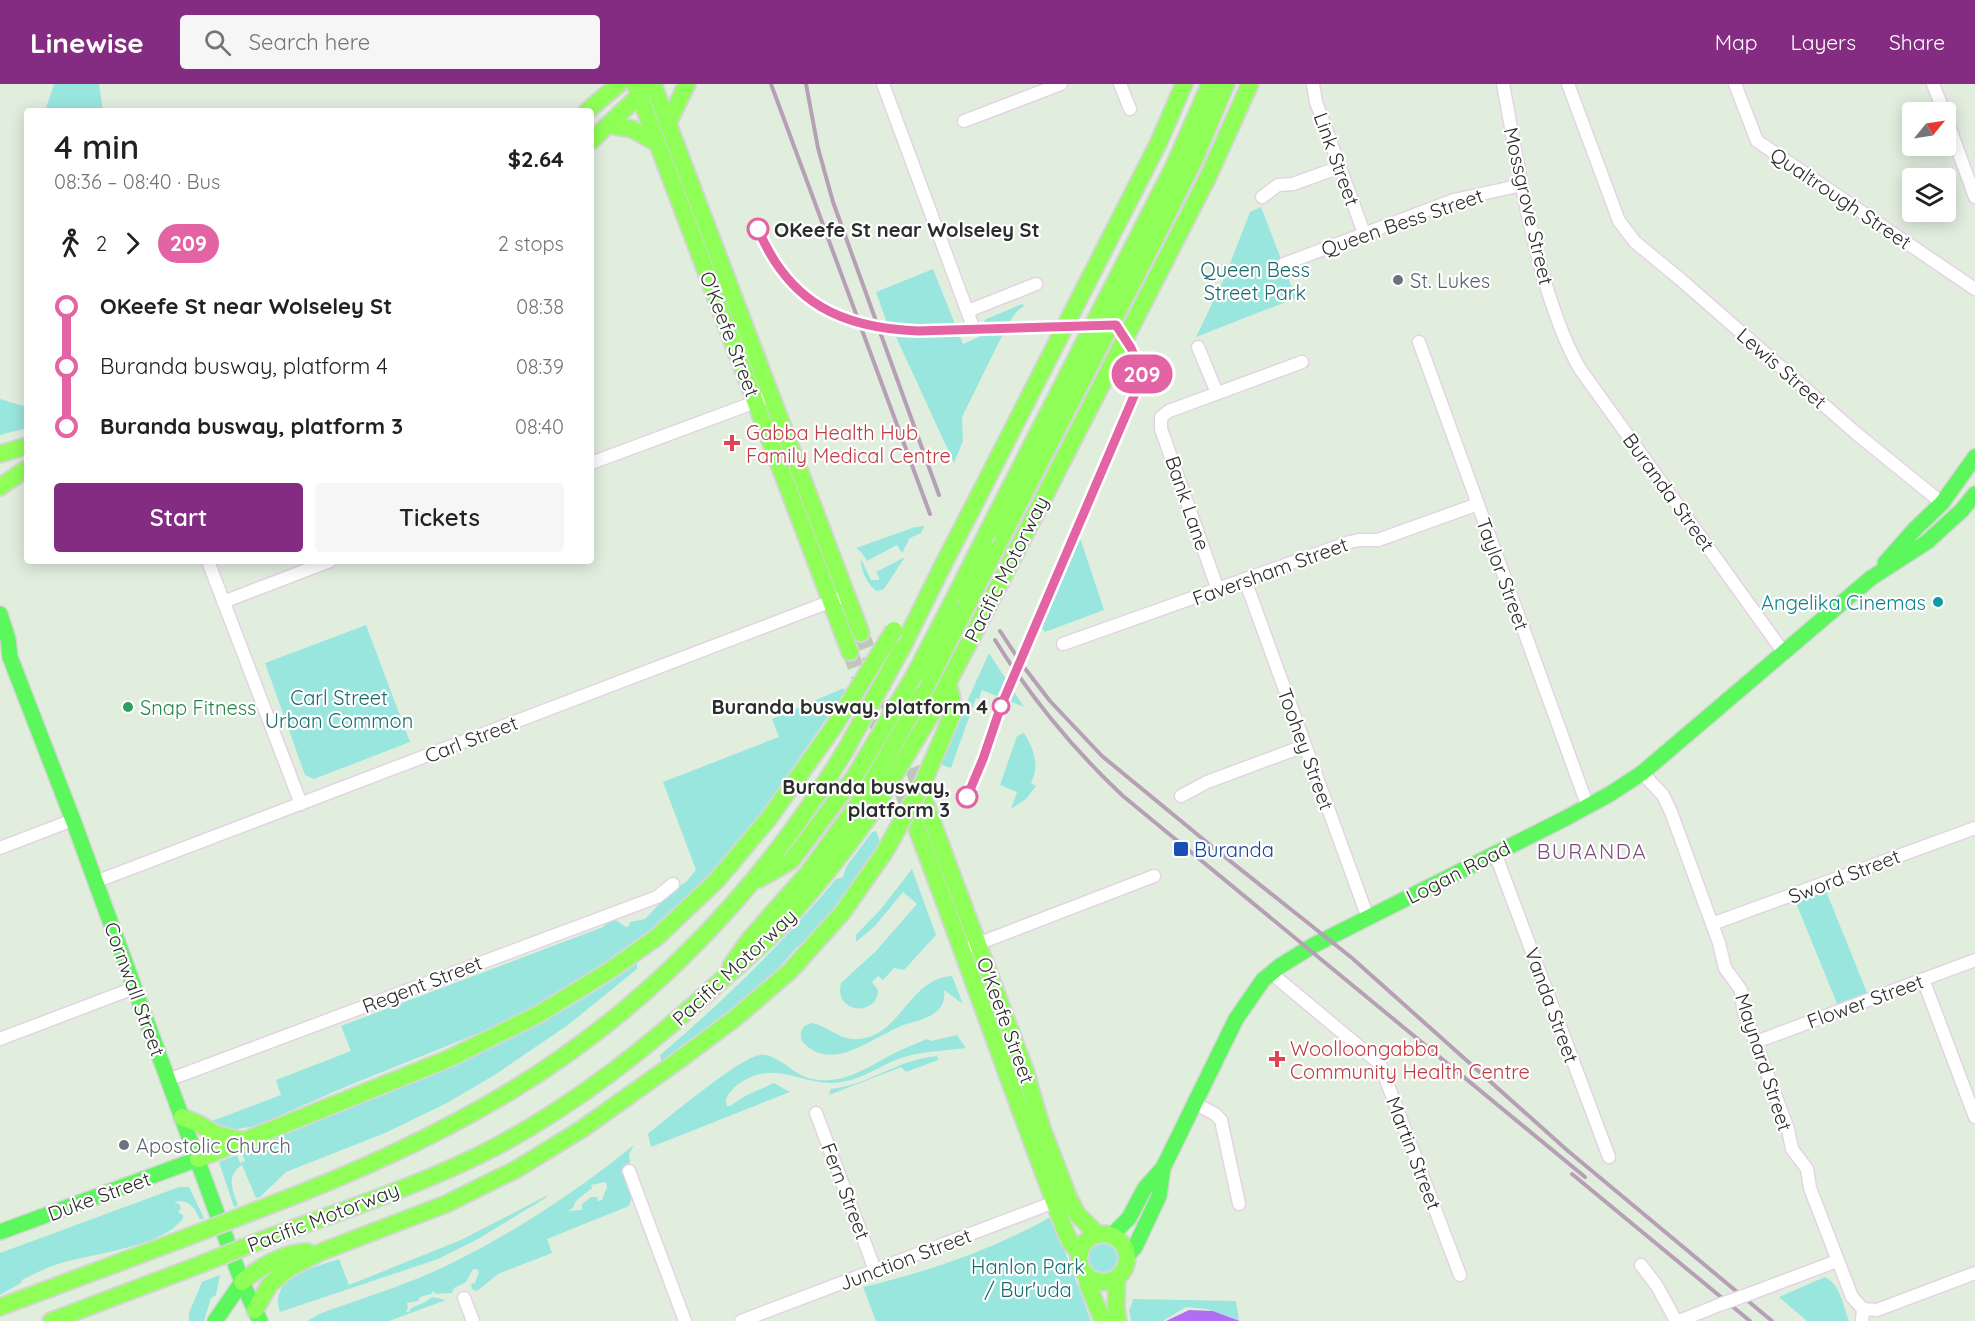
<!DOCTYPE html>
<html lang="en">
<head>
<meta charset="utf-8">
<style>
	body { margin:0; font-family:Quicksand,sans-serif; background:#f6f6f6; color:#202124; height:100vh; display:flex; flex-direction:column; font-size:22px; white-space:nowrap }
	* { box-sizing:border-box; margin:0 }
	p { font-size:20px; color:#757577 }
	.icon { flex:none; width:33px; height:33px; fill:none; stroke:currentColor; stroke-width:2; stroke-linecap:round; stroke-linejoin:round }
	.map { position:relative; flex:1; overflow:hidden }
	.panel { position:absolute; left:24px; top:24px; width:570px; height:456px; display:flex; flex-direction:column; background:#fff; border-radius:6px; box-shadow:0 3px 15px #0003 }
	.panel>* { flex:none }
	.badge { padding:0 12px; border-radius:20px; font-size:21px; line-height:39px }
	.needle { width:39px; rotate:60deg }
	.buttons { position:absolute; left:1902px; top:18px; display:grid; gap:12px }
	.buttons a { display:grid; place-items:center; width:54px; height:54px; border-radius:6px; background:#fff; box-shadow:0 3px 15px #0003; font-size:30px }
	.map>.badge { position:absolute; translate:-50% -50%; box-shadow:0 0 0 3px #fff }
	.legs { display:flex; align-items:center; gap:9px; height:66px; padding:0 30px; font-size:20px }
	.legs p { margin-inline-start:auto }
	.headline { display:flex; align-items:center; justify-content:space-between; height:102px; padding:0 30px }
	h1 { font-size:33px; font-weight:600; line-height:45px }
	.action { display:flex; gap:12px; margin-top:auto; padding:12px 30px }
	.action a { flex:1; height:69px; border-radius:6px; background:#842c82; color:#fff; font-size:24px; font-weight:600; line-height:69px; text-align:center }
	.action a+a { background:#f6f6f6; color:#202124 }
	ul { padding:0 30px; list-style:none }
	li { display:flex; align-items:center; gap:21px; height:60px; font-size:22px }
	li i { display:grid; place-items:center; width:9px; height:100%; margin:0 8px; background:currentColor }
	li i::after { content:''; width:15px; height:15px; margin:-8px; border:4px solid; border-radius:50%; background:#fff }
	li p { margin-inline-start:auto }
	li:first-child i { background:linear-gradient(#0000 50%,currentColor 0) }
	li:last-child i { background:linear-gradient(currentColor 50%,#0000 0) }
	header { display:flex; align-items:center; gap:36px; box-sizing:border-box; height:84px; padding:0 30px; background:#842c82; color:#fff }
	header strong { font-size:28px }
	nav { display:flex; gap:33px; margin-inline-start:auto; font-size:21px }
	.search { width:420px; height:54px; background:#f6f6f6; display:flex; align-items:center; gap:15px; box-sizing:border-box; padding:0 21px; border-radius:6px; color:#757577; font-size:22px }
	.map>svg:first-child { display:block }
	.green { fill:#99e6df; fill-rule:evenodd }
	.water { fill:#b26ef3 }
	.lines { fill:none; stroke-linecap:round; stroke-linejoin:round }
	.highway-tunnel { stroke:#bdc7ba; stroke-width:16; stroke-dasharray:16 8; stroke-linecap:butt }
	.minor-casing { stroke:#e5d3e4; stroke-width:15 }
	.major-casing { stroke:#d5d5d5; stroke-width:18 }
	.highway-casing { stroke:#d5d5d5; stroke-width:20 }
	.minor { stroke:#fff; stroke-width:12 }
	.major { stroke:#5cf65d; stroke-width:15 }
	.highway { stroke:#8fff58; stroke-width:16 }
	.rail { stroke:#b7a0b5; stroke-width:4 }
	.minor-bridge-casing { stroke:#e5d3e4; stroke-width:15; stroke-linecap:butt }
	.highway-bridge-casing { stroke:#d5d5d5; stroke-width:20; stroke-linecap:butt }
	.minor-bridge { stroke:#fff; stroke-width:12 }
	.highway-bridge { stroke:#8fff58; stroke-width:16 }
	.line-1-casing { stroke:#fff; stroke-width:14 }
	.line-1 { stroke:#e463a4; stroke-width:9 }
	.stop-1-dot { fill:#fff; stroke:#e463a4; stroke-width:3 }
	.worship-dot { fill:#6b7280; stroke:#fff; stroke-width:2 }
	.health-dot { fill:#e0444e; stroke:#fff; stroke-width:2 }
	.culture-dot { fill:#0f9aa8; stroke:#fff; stroke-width:2 }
	.leisure-dot { fill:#2e9e5b; stroke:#fff; stroke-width:2 }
	.transit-dot { fill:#1a4fb4; stroke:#fff; stroke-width:2 }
	.labels { text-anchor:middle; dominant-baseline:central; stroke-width:4.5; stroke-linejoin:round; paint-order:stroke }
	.street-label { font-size:20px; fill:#2c2c2c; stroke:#fff }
	.stop-label { font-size:20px; font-weight:bold; fill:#2c2c2c; stroke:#fff; text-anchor:end }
	.park-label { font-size:20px; fill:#186b6d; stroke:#fff }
	.worship-label { font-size:20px; fill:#5b616d; stroke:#fff; text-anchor:start }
	.health-label { font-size:20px; fill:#be3a42; stroke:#fff; text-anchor:start }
	.culture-label { font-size:20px; fill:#0d838f; stroke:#fff; text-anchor:end }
	.leisure-label { font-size:20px; fill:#27864d; stroke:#fff; text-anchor:start }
	.transit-label { font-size:20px; fill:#164399; stroke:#fff; text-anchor:start }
	.neighbourhood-label { font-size:21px; letter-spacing:1.5px; fill:#7f4a7c; stroke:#fff }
</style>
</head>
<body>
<header>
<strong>Linewise</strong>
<div class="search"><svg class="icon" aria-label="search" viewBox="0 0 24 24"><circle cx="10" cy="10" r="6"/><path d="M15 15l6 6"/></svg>Search here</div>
<nav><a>Map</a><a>Layers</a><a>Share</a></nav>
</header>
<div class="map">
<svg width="1975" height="1237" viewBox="0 0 1975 1237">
	<rect width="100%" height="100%" fill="#e1eede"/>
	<!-- green -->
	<g class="green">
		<polygon points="54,0 99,0 103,27 45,27"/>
		<polygon points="1261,123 1296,214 1196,253 1224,195 1250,128"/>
		<polygon points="933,185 963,260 985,250 981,242 986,235 1022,220 1024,222 1016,228 1008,240 962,333 963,357 954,379 891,242 888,242 876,208"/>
		<polygon points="0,315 27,323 27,344 0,351"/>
		<polygon points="924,442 921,449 910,454 902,469 897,461 867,477 862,469 856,464 915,443"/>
		<polygon points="1080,454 1104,526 1045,548 1038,540 1039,523"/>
		<path d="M905,473L884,505L877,507C868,502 860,485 861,475L871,496H879V493L876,488Z"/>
		<polygon points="366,541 410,658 314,695 305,691 265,579"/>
		<polygon points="989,569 1024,623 982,606 979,615 976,614 951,684 939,680"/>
		<polygon points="844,604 845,608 754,739 720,780 659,841 621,870 553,913 504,939 345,1003 256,1042 231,1046 212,1042 212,1037 281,1011 276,996 351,967 341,942 603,843 613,834 626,843 629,842 630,838 645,835 672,807 686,798 696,786 663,698 779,653 772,635"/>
		<path d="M1024,649C1034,666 1040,681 1031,699L1036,702L1026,715L1011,725L1017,708L1000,701L1017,652Z"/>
		<path d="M876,747L881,760L839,821L808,854L796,864L770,894L732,928L663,978L661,976L660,971C724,917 783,859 836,795L843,793L846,783L872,748Z"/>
		<path d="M912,785L936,851L904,886L894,884L883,896L878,892L872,898L878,906C878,933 833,930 841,899L876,867L917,820L903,808L875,842L856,858V851L881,825Z"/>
		<polygon points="1826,807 1868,911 1838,922 1796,819"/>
		<path d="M633,879L637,880V885L568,941L496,990L447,1019L385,1049L286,1088L260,1113L256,1114L242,1081C226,1092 232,1105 238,1121L234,1123L219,1078L237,1071L240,1079L245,1077L242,1069L458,977L469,974C525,946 586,920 633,879Z"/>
		<path d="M952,892L963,920L944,906C945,913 944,921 937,927C928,936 910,938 899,943C870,955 830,990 802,957C799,948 802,941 812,939C828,942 838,955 855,955C901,955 908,894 952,892Z"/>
		<path d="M957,951L966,964C944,967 922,967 901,974C881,981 863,995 841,998C808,1004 778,977 747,995C741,998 736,1001 732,1006C728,1011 724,1015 727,1022H730L745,1012L774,999L790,1008L651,1063L648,1050C668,1034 739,974 760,971C776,969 792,989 808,994C838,1002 860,988 885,974C899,966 913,961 927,955L931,957Z"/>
		<path d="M937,972L938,976L906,988L901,983L829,1011L831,1005C869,1001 896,976 937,972Z"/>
		<path d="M634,1061L629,1070L630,1078L627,1083L634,1106L629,1122L547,1155L552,1169L498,1190L477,1207L472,1205L471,1200L475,1199L479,1188L477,1185H473L466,1198L454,1204L452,1209L436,1210L433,1207L431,1210L420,1213L418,1217L407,1219L408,1224L406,1228H409L411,1224L425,1218L432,1213L446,1216L389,1237H307L319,1230C362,1214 407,1201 448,1181C514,1149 577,1107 634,1061ZM606,1098L607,1103L602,1116L598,1117L597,1113H591L582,1120V1126L568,1127L573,1124L576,1117L592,1104L591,1101Z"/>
		<path d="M179,1103H189L204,1134L200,1136C195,1123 188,1115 174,1118L179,1120L181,1124L178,1128L183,1131V1134C166,1162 92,1170 61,1179C48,1183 35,1189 22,1196L21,1199L0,1211V1169Z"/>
		<path d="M546,1112L547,1113L478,1155L438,1175L280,1228C268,1192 314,1184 339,1175L349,1201L461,1156Z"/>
		<path d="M1049,1134L1053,1136L1091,1237H876L863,1203C927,1188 991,1166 1049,1134Z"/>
		<circle cx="1103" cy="1174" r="14"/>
		<polygon points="220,1191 216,1211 211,1214 204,1237 189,1237 189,1229 202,1198"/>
		<path d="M1825,1193C1841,1201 1843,1222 1849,1237H1807L1779,1213Z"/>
		<polygon points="1133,1215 1236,1217 1239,1236 1207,1225 1186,1223 1163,1237 1131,1237 1129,1225 1131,1223"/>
	</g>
	<!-- water -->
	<polygon class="water" points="1189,1226 1213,1227 1240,1237 1166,1237"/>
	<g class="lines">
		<!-- highway-tunnel -->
		<g class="highway-tunnel">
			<polyline points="861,549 924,714"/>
			<polyline points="850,568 912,733"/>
		</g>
		<!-- minor casing -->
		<g class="minor-casing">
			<g id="minor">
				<polyline points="883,0 972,240"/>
				<polyline points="1120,0 1130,25"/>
				<polyline points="1313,0 1316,18 1364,149"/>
				<path d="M1503,0C1516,70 1527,141 1548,208C1557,235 1566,261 1580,285L1784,569"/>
				<polyline points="1568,0 1619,137 1635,158 1680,195 1857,350 1942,419"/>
				<polyline points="1735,0 1757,57 1975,205"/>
				<polyline points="1933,0 1944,28"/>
				<polyline points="1946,34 1975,113"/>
				<polyline points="964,37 1061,0"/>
				<polyline points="1262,113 1278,101 1293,100 1340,83"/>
				<polyline points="1284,180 1454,116 1522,101"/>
				<polyline points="968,227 1036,200"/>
				<polyline points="1419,258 1588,723"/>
				<polyline points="1198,263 1217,309"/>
				<polyline points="591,379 761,316"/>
				<polyline points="208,477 301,720"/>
				<polyline points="1245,496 1368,834"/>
				<polyline points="1218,506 1161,345 1161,333 1169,327 1302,278"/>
				<polyline points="223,518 330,477"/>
				<polyline points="1063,560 1350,458 1359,456 1378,456 1478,420"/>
				<polyline points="1642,689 1663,711 1671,728 1719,859 1725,884 1741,906 1743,925 1788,1045 1792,1065 1807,1085 1810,1104 1852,1213 1863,1225 1862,1237"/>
				<polyline points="1181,712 1207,698 1304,662"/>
				<polyline points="0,764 73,736"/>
				<polyline points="1495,769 1609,1073"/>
				<polyline points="95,798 837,515"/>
				<polyline points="1712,840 1975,744"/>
				<polyline points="972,862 1154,792"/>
				<polyline points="1271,889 1380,980 1460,1191"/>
				<polyline points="1923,895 1975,1033"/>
				<polyline points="0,955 134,904"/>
				<polyline points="1756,958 1975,876"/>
				<polyline points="168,996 657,813 673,800"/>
				<polyline points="1194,1019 1215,1030 1221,1036 1239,1120"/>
				<polyline points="816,1029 875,1186"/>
				<polyline points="629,1087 685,1237"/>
				<polyline points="1641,1181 1657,1202 1676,1237"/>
				<polyline points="1752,1209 1837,1177"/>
				<polyline points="464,1214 473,1237"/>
				<polyline points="1863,1225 1877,1226 1975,1189"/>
				<polyline points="741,1237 1060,1116"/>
				<polyline points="1679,1237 1719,1221"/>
			</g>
		</g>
		<!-- major casing -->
		<g class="major-casing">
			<g id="major">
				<polyline points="1885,479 1915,445 1942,419 1975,373"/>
				<polyline points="0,530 8,555 10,573 73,736 242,1198 260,1237"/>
				<polyline points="0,1148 198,1075"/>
				<polyline points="1112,1151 1129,1134 1145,1104 1163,1084"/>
				<polyline points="1127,1172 1135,1163 1159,1112 1163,1084 1236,935 1263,896 1280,882 1314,861 1566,734 1610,710 1642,689 1871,494 1927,458 1962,426 1975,410"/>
				<polyline points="215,1237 242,1198"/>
			</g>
		</g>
		<!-- highway casing -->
		<g class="highway-casing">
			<g id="highway">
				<polyline points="635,0 850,568"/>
				<polyline points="653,0 861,549"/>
				<polyline points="587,27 619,0"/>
				<polyline points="668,39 687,0"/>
				<polyline points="608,41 632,45 657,59"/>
				<polyline points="591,57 647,4"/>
				<polyline points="0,370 27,362"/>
				<polyline points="0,403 26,385"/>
				<polyline points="974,421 1158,60 1184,0"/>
				<polyline points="987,449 1175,80 1210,0"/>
				<polyline points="995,466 1158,149 1196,72 1226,0"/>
				<polyline points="1005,489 1208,93 1250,0"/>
				<polyline points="902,564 943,481"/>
				<polyline points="914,592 957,509"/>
				<polyline points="922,611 965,525"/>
				<polyline points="931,631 976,545"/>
				<polyline points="942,655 954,626 948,597"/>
				<polyline points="924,716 1025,986 1042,1044 1068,1112 1077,1130 1097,1150"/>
				<path d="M914,737C966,874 1014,1012 1066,1149L1070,1158L1079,1169"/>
				<polyline points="759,795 791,777 855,692"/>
				<polyline points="731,882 748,857 808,789 863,713"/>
				<polyline points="182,1033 197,1039 216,1050 243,1057"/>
				<polyline points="198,1075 448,975 539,930 609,887 657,853 717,796 769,734 835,641"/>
				<path d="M260,1125C348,1092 434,1054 514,1005C650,922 763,803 845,667"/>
				<circle cx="1103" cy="1174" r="24"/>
				<path d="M270,1153C347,1125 428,1099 501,1060C580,1017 649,962 715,902C741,879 768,857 791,831C819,799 845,766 870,731"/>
				<polyline points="1087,1192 1088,1201 1103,1237"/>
				<polyline points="1117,1194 1116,1222 1118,1237"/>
				<path d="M242,1198C258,1184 286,1167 308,1168"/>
				<polyline points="0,1223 185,1154"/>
				<polyline points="255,1226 270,1200 288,1185 321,1168 446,1120 517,1085 582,1045 679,976 734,935 790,887 842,829 884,769"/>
				<polyline points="51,1237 199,1181"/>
			</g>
		</g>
		<!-- minor -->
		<use href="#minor" class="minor"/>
		<!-- major -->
		<use href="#major" class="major"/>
		<!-- highway -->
		<use href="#highway" class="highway"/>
		<!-- rail -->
		<g class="rail">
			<polyline points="771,0 930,430"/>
			<polyline points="806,0 818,64 833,118 939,411"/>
			<polyline points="1000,547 1023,582 1050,617 1102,672 1215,765 1352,874 1568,1067 1772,1237"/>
			<path d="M995,556C1031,614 1074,666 1123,712L1585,1093"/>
			<polyline points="1572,1090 1750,1237"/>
		</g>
		<!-- minor-bridge casing -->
		<g class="minor-bridge-casing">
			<polyline id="minor-bridge" points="1719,1221 1752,1209"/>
		</g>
		<!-- highway-bridge casing -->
		<g class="highway-bridge-casing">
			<g id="highway-bridge">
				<polyline points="943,481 974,421"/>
				<polyline points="957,509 987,449"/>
				<polyline points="965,525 995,466"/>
				<polyline points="976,545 1005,489"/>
				<polyline points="835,641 894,546"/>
				<polyline points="845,667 902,564"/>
				<polyline points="855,692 914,592"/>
				<polyline points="863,713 922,611"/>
				<polyline points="870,731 931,631"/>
				<polyline points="884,769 922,701 942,655"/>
				<polyline points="185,1154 260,1125"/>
				<polyline points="199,1181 270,1153"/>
			</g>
		</g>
		<!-- minor-bridge -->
		<use href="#minor-bridge" class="minor-bridge"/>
		<!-- highway-bridge -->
		<use href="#highway-bridge" class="highway-bridge"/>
	</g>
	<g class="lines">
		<!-- line-1 casing -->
		<g class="line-1-casing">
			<path id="line-1" d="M758,145C789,219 841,244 918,247L1116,241L1131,264L1143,291L1001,622L983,675L967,713"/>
		</g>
		<!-- line-1 -->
		<use href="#line-1" class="line-1"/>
	</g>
	<!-- markers -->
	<g class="stop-1-dot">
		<circle cx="758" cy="145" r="10"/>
		<circle cx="1001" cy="622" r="8"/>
		<circle cx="967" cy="713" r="10"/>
	</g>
	<g class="worship-dot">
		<circle cx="1398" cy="196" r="6"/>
		<circle cx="124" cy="1061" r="6"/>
	</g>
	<g class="health-dot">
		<path d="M729 350h6v6h6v6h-6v6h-6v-6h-6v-6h6z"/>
		<path d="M1274 966h6v6h6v6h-6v6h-6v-6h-6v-6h6z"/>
	</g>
	<circle class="culture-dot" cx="1938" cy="518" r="6"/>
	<circle class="leisure-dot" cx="128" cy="623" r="6"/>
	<rect class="transit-dot" x="1173" y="757" width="16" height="16" rx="3"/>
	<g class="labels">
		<!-- street labels -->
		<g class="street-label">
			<text transform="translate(1337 75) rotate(70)">Link Street</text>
			<text transform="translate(1841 114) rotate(34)">Qualtrough Street</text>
			<text transform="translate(1529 122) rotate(77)">Mossgrove Street</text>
			<text transform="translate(1402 138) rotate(-19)">Queen Bess Street</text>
			<text transform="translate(730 250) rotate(69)">O'Keefe Street</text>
			<text transform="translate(1782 284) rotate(41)">Lewis Street</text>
			<text transform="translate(1669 408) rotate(54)">Buranda Street</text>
			<text transform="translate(1188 419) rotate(71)">Bank Lane</text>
			<text transform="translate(1006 485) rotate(-63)">Pacific Motorway</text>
			<text transform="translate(1270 487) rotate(-20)">Faversham Street</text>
			<text transform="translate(1503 490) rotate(70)">Taylor Street</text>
			<text transform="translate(471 655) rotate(-21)">Carl Street</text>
			<text transform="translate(1306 665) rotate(70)">Toohey Street</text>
			<text transform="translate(1458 788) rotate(-27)">Logan Road</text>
			<text transform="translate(1844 792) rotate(-21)">Sword Street</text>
			<text transform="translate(734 883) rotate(-43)">Pacific Motorway</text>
			<text transform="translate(422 900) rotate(-21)">Regent Street</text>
			<text transform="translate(135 905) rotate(70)">Cornwall Street</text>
			<text transform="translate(1865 917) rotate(-20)">Flower Street</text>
			<text transform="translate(1552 921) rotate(70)">Vanda Street</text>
			<text transform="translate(1006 936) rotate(70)">O'Keefe Street</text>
			<text transform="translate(1764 978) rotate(72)">Maynard Street</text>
			<text transform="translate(1414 1069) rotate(69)">Martin Street</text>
			<text transform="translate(846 1107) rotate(69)">Fern Street</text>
			<text transform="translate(99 1112) rotate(-20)">Duke Street</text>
			<text transform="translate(323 1133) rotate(-21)">Pacific Motorway</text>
			<text transform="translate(905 1175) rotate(-21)">Junction Street</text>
		</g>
		<!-- stop labels -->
		<g class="stop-label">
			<text x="774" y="145" text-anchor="start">OKeefe St near Wolseley St</text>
			<text x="988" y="622">Buranda busway, platform 4</text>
			<text x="950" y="702">Buranda busway,<tspan x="950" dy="23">platform 3</tspan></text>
		</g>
		<!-- park labels -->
		<g class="park-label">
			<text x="1255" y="185">Queen Bess<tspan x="1255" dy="23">Street Park</tspan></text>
			<text x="339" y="613">Carl Street<tspan x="339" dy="23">Urban Common</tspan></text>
			<text x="1028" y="1182">Hanlon Park<tspan x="1028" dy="23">/ Bur'uda</tspan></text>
		</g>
		<!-- worship labels -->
		<g class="worship-label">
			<text x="1410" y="196">St. Lukes</text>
			<text x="136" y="1061">Apostolic Church</text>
		</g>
		<!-- health labels -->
		<g class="health-label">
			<text x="746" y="348">Gabba Health Hub<tspan x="746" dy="23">Family Medical Centre</tspan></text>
			<text x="1290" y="964">Woolloongabba<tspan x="1290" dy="23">Community Health Centre</tspan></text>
		</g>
		<!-- culture labels -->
		<g class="culture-label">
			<text x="1926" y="518">Angelika Cinemas</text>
		</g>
		<!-- leisure labels -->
		<g class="leisure-label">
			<text x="140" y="623">Snap Fitness</text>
		</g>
		<!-- transit labels -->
		<g class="transit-label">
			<text x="1194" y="765">Buranda</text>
		</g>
		<!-- neighbourhood labels -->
		<g class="neighbourhood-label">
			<text x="1592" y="767">BURANDA</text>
		</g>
	</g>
</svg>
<div class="buttons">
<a><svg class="needle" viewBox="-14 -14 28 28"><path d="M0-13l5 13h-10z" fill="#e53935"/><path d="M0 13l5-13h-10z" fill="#757577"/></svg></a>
<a><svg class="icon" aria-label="layers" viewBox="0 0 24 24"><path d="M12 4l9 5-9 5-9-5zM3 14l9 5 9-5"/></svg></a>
</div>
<b class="badge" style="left:1142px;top:290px;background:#e463a4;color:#fff">209</b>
<section class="panel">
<div class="headline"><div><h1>4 min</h1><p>08:36 – 08:40 · Bus</p></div><b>$2.64</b></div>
<div class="legs"><svg class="icon" aria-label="walk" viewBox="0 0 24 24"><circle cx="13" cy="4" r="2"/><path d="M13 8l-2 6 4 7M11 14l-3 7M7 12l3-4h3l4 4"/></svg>2<svg class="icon" aria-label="forward" viewBox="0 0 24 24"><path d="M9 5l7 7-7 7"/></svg><b class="badge" style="background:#e463a4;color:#fff">209</b><p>2 stops</p></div>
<ul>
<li><i style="color:#e463a4"></i><b>OKeefe St near Wolseley St</b><p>08:38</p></li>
<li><i style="color:#e463a4"></i><span>Buranda busway, platform 4</span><p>08:39</p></li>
<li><i style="color:#e463a4"></i><b>Buranda busway, platform 3</b><p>08:40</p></li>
</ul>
<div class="action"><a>Start</a><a>Tickets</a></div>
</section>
</div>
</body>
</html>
